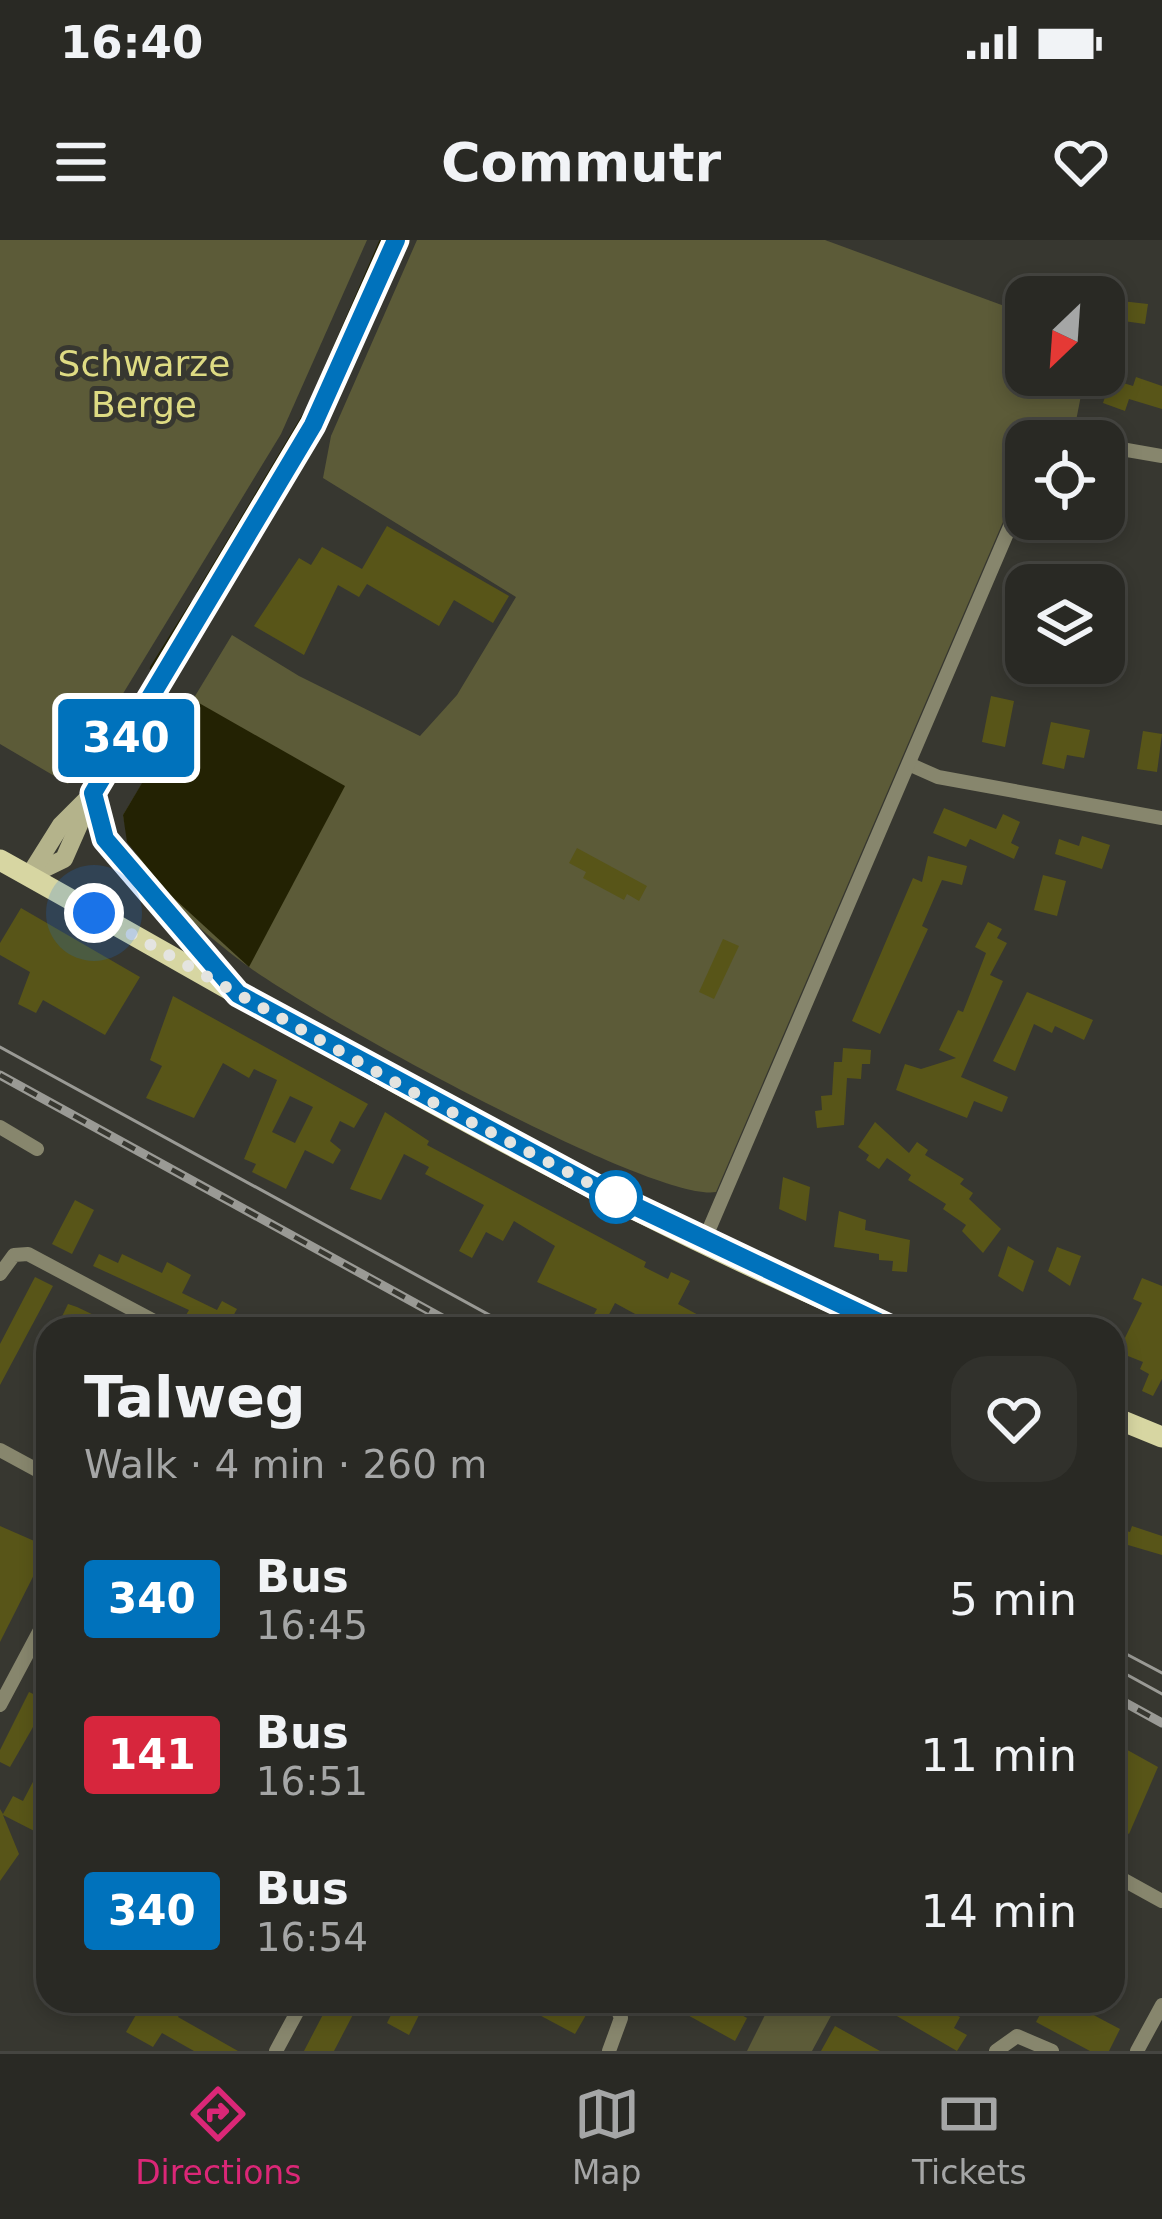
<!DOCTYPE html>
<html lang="en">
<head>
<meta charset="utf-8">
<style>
	body { margin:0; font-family:"DejaVu Sans",sans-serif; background:#31312c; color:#f1f3f6; height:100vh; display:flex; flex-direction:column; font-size:45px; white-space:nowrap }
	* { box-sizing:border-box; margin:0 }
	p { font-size:39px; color:#a5a6a6 }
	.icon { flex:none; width:66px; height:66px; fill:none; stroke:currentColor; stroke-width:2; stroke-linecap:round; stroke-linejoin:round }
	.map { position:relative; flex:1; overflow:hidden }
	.sheet { position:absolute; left:36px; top:1077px; width:1089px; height:696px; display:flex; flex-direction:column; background:#292924; border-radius:36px; box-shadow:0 6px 18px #0003,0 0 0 3px #454541 }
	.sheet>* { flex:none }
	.badge { padding:0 24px; border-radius:9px; font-size:42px; line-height:78px }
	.needle { width:78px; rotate:205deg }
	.controls { position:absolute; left:1005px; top:36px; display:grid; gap:24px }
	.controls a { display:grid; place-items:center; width:120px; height:120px; border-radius:24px; background:#292924; box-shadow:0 6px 18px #0003,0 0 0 3px #454541; font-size:60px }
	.you { position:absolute; width:60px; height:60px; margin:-30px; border:9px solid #fff; border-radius:50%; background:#1a73e8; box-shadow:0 0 0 18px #1a73e833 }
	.map>.badge { position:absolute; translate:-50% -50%; box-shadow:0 0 0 6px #fff }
	.round { display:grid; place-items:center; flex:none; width:126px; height:126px; border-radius:36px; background:#31312c }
	.headline { display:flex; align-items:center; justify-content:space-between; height:204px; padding:0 48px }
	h1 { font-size:57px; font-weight:800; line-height:90px }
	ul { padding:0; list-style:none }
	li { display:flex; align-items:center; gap:36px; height:156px; padding:0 48px }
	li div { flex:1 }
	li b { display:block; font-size:45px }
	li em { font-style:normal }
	li .badge { min-width:132px; font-weight:700; text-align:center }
	.status { display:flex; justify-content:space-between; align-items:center; height:84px; padding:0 60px; background:#292924; direction:ltr }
	.status svg { height:33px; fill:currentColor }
	header { display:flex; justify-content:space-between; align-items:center; height:156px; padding:0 48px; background:#292924; font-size:54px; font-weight:800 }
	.dock { display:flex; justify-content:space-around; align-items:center; height:168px; border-top:3px solid #454541; background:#292924; font-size:33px; color:#a5a6a6 }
	.dock a { display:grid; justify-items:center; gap:6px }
	.dock .selected { color:#db2777 }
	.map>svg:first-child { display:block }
	.green { fill:#5c5b38 }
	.water { fill:#232203 }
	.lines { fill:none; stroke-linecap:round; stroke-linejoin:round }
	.stream { stroke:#232203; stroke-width:4.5 }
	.building { fill:#585518; fill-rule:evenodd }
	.minor { stroke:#87866d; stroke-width:14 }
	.secondary { stroke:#b4b38b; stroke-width:18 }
	.primary { stroke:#d7d6a2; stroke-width:21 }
	.tram { stroke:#9a9a95; stroke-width:3 }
	.rail-casing { stroke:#9a9a95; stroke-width:9 }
	.rail { stroke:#373730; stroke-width:4.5; stroke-dasharray:14; stroke-linecap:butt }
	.line-casing { stroke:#fff; stroke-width:27 }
	.line { stroke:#0072bc; stroke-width:18 }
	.walk { stroke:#e4e4e0; stroke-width:12; stroke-dasharray:0 21.6 }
	.stop-dot { fill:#fff; stroke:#0072bc; stroke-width:6 }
	.labels { text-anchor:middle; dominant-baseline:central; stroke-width:10; stroke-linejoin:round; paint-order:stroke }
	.park-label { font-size:36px; fill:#dedb83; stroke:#373730 }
</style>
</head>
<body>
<div class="status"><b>16:40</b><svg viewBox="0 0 49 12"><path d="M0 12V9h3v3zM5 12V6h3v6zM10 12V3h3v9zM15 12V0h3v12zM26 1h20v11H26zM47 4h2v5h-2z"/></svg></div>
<header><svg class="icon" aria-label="menu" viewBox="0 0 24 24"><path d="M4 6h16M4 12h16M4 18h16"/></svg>Commutr<svg class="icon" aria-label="heart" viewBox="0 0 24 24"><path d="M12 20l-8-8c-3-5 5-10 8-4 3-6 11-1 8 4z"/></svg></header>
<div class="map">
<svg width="1162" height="1811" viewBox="0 0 1162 1811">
	<rect width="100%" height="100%" fill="#373730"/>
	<!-- green -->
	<g class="green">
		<polygon points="0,0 367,0 281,194 68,544 0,504"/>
		<path d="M417,0H825L1026,74V135H1085L1074,191L1048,201H1026V228L716,952C654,963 312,774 249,727C201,691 132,636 123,575L232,395L299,436L420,496L457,455L516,357L323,238L331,196Z"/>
		<polygon points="772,1761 839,1761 812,1811 747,1811"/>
	</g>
	<!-- water -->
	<polygon class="water" points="192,459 345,546 249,727 166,651 127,602 123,575"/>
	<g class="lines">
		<!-- stream -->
		<g class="stream">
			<polyline points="199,352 309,168 382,0"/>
			<polyline points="152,428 192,364"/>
		</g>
	</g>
	<!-- building -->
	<g class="building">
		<polygon points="1112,60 1148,64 1145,84 1109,79"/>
		<polygon points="1136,137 1162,146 1162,169 1129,159 1125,171 1103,163 1111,139 1133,146"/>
		<polygon points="387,286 509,356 493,383 454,360 439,386 367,344 359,357 338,345 304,415 254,386 299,318 311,325 322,307 362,329"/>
		<polygon points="991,456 1014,461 1005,507 982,502"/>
		<polygon points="1051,482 1090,490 1084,518 1067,515 1064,529 1042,524"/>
		<polygon points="1143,491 1162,494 1157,532 1137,529"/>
		<polygon points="944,568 996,589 1003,574 1020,582 1011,603 1019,607 1014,619 970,599 966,607 933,593"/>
		<polygon points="1082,596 1110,605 1102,629 1055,614 1059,599 1079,606"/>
		<polygon points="577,608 647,646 639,661 627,654 624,660 583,638 586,632 569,623"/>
		<polygon points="928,616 967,626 962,645 942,640 922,686 928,689 880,794 852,781 913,638 922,642"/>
		<polygon points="1043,635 1066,641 1057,676 1034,670"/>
		<polygon points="21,668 140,737 105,795 43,760 36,773 18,764 30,732 0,715 0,703"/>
		<polygon points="988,682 1002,689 997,698 1007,703 990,735 1003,741 961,837 1008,857 1002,872 974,861 967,878 896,850 905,824 921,829 956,818 939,810 958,770 963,772 986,713 975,707"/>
		<polygon points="723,699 739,706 714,759 699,752"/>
		<polygon points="1027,752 1093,780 1084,800 1055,786 1052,793 1034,784 1015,831 993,821"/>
		<path d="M173,756L368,864L354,888L340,881L330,901L341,910L333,924L305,910L286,949L252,932L256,924L244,919L277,840L254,829L249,838L223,823L194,878L146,858L162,826L150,820ZM290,856L313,867L295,903L272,892Z"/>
		<polygon points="843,808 871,810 870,824 862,824 861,839 847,838 844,885 817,888 815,871 822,870 821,856 832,855 834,822 842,822"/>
		<polygon points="385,872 429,901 427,905 646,1022 644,1027 668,1039 671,1032 690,1041 678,1064 724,1089 668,1089 649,1079 641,1089 632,1084 637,1075 615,1063 605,1082 593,1076 597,1069 537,1042 555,1006 514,981 503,1001 486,992 472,1018 459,1011 484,965 425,934 429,927 404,914 381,960 350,949"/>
		<polygon points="875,882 909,913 917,902 928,910 925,915 964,939 960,944 973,953 969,959 1001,989 983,1013 962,991 966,985 943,969 946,964 908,940 911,935 887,918 879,929 866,920 869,915 858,907"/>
		<polygon points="783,937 810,947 806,981 779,969"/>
		<polygon points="75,960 94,970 72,1014 52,1004"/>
		<polygon points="839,971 866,980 865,990 910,1000 907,1032 892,1031 893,1021 879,1020 879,1014 834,1007"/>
		<polygon points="1008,1006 1034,1021 1023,1052 998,1036"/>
		<polygon points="1057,1007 1081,1016 1070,1046 1048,1031"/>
		<polygon points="99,1014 118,1023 122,1014 162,1033 167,1022 191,1035 182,1053 217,1070 222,1061 237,1069 232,1078 253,1089 213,1089 186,1075 189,1070 93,1026"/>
		<polygon points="35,1037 53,1046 0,1145 0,1104"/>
		<polygon points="1142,1038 1162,1046 1162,1139 1153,1156 1142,1151 1149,1134 1140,1129 1143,1122 1118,1112 1142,1063 1133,1059"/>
		<polygon points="68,1064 77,1067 123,1089 56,1089"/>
		<polygon points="0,1286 48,1307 0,1402"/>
		<polygon points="1132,1286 1162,1296 1162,1315 1128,1305 1126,1311 1113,1307 1119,1289 1130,1292"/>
		<polygon points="29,1452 48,1461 10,1527 0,1522 0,1510"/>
		<polygon points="1113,1502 1158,1527 1129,1594 1113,1585"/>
		<polygon points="36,1536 48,1542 48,1598 3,1575 19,1614 0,1641 0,1569 3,1574 13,1556 23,1561"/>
		<polygon points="144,1761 187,1761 178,1777 238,1811 194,1811 162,1793 153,1807 126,1792"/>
		<polygon points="330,1761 358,1765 334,1811 304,1811"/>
		<polygon points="398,1761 426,1761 409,1795 387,1783"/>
		<polygon points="513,1761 560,1761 586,1775 575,1794"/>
		<polygon points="662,1761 716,1761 747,1778 735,1801"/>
		<polygon points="871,1761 930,1761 960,1777 954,1788 967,1795 957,1811"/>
		<polygon points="1047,1761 1067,1761 1120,1789 1109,1811 1090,1811 1036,1782"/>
		<polygon points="835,1786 880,1811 821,1811"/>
	</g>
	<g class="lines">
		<!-- minor -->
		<g class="minor">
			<polyline points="1104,206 1162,216"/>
			<polyline points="911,525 938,537 1162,578"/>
			<polyline points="0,887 37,909"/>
			<polyline points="704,1001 1026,249"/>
			<polyline points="0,1034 14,1015 28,1014 169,1089"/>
			<polyline points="0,1210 48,1236"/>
			<polyline points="0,1465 48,1375"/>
			<polyline points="1113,1634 1162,1661"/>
			<polyline points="276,1811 303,1761"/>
			<polyline points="609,1811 621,1778 614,1761"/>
			<polyline points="996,1811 1017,1796 1052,1811"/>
			<polyline points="1137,1811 1162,1765"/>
		</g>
		<!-- secondary -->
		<g class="secondary">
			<polyline points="93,558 105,599 230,745"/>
			<polyline points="29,636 64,619 93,553 313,185 396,0"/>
			<polyline points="29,636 61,585 87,559"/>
		</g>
		<!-- primary -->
		<g class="primary">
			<path d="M0,620C293,783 583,960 893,1089"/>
			<polyline points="1113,1177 1162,1197"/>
		</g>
		<!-- tram -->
		<g class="tram">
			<polyline points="0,807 515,1089"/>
			<polyline points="1113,1407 1162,1433"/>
			<polyline points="1113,1427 1162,1454"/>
		</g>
		<!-- rail casing -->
		<g class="rail-casing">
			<g id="rail">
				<polyline points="0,835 462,1089"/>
				<polyline points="1113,1456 1162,1483"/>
			</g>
		</g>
		<!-- rail -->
		<use href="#rail" class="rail"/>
	</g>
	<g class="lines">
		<!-- line casing -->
		<g class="line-casing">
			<polyline id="line" points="396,0 313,185 93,553 105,599 238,754 607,953 893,1089"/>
		</g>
		<!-- line -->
		<use href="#line" class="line"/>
		<!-- walk -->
		<polyline class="walk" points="94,673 409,850 616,957"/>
	</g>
	<!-- markers -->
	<circle class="stop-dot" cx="616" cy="957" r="24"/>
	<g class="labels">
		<!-- park labels -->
		<g class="park-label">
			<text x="144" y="123">Schwarze<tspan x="144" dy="41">Berge</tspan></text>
		</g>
	</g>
</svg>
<div class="controls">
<a><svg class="needle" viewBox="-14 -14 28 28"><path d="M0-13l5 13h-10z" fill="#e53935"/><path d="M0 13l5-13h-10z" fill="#a5a6a6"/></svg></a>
<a><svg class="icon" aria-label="locate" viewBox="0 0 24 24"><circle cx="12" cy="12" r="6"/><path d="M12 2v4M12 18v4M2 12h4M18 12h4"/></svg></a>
<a><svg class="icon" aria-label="layers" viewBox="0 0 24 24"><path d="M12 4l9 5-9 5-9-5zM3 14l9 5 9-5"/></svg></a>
</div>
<div class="you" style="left:94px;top:673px"></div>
<b class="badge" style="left:126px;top:498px;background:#0072bc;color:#fff">340</b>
<section class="sheet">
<div class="headline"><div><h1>Talweg</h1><p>Walk · 4 min · 260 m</p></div><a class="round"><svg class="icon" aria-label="heart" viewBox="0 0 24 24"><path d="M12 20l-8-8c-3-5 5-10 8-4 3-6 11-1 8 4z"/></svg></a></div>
<ul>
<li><span class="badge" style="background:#0072bc;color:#fff">340</span><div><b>Bus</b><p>16:45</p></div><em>5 min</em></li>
<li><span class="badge" style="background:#d7263d;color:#fff">141</span><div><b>Bus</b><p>16:51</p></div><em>11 min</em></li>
<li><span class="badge" style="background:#0072bc;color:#fff">340</span><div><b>Bus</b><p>16:54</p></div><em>14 min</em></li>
</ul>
</section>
</div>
<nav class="dock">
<a class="selected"><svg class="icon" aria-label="directions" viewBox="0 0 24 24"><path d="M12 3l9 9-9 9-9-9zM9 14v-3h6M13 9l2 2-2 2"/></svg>Directions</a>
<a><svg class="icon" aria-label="map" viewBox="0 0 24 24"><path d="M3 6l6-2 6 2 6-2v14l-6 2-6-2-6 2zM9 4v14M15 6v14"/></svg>Map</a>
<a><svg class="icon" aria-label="tickets" viewBox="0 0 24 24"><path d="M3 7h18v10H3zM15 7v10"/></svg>Tickets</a>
</nav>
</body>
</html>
